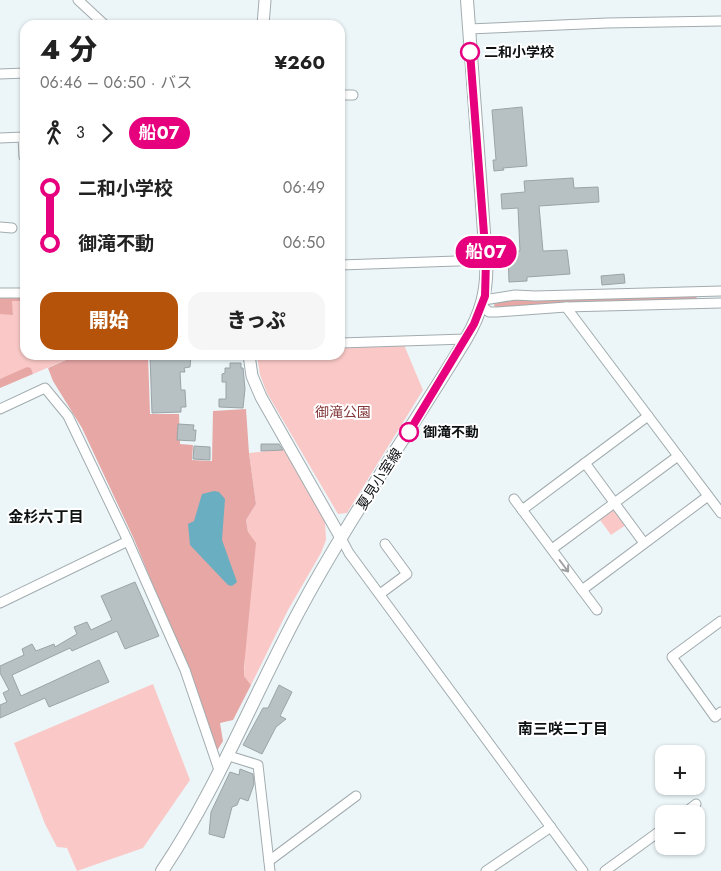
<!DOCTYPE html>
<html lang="ja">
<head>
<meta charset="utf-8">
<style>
	body { margin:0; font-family:Jost,"Noto Sans JP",sans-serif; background:#f6f6f6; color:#222; height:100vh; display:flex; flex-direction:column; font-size:19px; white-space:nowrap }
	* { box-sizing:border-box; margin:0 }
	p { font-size:16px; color:#767676 }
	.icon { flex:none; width:28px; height:28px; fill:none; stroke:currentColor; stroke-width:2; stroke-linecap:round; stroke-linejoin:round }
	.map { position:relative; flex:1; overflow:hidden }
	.side { position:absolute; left:20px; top:20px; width:325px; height:340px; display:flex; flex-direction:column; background:#fff; border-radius:15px; box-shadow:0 1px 4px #0004 }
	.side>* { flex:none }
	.badge { padding:0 10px; border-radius:16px; font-size:18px; line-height:32px }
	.fabs { position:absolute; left:655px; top:745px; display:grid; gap:10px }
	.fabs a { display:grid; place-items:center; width:50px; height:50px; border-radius:10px; background:#fff; box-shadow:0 1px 4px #0004; font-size:25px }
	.map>.badge { position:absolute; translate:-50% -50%; box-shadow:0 0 0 2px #fff }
	.legs { display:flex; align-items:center; gap:8px; height:55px; padding:0 20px; font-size:16px }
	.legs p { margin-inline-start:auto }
	.overview { display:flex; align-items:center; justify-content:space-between; height:85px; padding:0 20px }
	h1 { font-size:28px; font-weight:800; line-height:38px }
	.primary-button { display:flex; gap:10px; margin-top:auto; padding:10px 20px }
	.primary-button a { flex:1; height:58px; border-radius:15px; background:#b45309; color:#fff; font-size:20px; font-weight:800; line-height:58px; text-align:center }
	.primary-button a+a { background:#f6f6f6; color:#222 }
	ul { padding:0 20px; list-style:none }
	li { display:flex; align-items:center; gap:18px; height:55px; font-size:19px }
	li i { display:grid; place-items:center; width:8px; height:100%; margin:0 6px; background:currentColor }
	li i::after { content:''; width:12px; height:12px; margin:-6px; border:4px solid; border-radius:50%; background:#fff }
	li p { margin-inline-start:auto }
	li:first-child i { background:linear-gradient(#0000 50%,currentColor 0) }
	li:last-child i { background:linear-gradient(currentColor 50%,#0000 0) }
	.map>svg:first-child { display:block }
	.green { fill:#fac9c7 }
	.forest { fill:#e6a7a5 }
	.water { fill:#6aaec1 }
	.building { fill:#b7c1c4; stroke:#9aa4a6 }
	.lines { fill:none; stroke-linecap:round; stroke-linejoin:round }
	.minor-casing { stroke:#a2acaf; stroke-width:11 }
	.tertiary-casing { stroke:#a2acaf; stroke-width:13 }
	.secondary-casing { stroke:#a2acaf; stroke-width:14 }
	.minor { stroke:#fff; stroke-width:9 }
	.tertiary { stroke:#fff; stroke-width:11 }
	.secondary { stroke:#fff; stroke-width:12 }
	.oneway { stroke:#9fa0a1 }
	.line-1-casing { stroke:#fff; stroke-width:11 }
	.line-1 { stroke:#e6007e; stroke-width:8 }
	.stop-1-dot { fill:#fff; stroke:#e6007e; stroke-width:2.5 }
	.labels { text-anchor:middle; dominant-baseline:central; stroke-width:4; stroke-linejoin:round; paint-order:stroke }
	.stop-label { font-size:14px; font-weight:bold; fill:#0e1213; stroke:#fff; text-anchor:start }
	.park-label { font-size:14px; fill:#85393b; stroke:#fff }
	.street-label { font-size:14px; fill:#0e1213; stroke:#fff }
	.neighbourhood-label { font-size:15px; font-weight:bold; fill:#0e1213; stroke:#fff }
</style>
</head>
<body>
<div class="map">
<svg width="721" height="871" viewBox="0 0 721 871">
	<rect width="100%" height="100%" fill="#ecf6f9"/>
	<!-- green -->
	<g class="green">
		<polygon points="11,301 25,301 25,355 77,355 33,374 31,368 0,379 0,314 13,314"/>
		<polygon points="404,345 423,390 347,513 338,514 267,393 260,375 257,355 340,355 340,348"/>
		<polygon points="284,449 325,521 326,540 321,553 288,610 251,685 244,676 248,532 246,520 256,504 249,453"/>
		<polygon points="613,510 626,525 611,535 600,520"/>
		<polygon points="153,684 190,780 143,848 77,871 67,848 57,847 45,824 14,743"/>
	</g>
	<!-- forest -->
	<g class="forest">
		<polygon points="0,295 25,295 25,301 12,301 13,315 0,314"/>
		<polygon points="697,296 696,300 498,308 494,306 495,302 503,300"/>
		<polygon points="77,355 148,355 150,414 179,414 180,444 193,445 192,460 212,461 213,411 246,409 249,453 256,504 246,520 248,532 256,543 244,667 244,676 251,685 233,720 220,723 223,741 215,754 175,639 134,539 82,428 53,381 48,368"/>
		<polygon points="27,367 31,368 33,374 0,388 0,379"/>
	</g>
	<!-- water -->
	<polygon class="water" points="214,491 219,492 225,499 222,540 237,582 232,586 228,585 190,545 188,524 194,521 202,494"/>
	<!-- building -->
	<g class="building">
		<polygon points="522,107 527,166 503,168 504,170 494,171 493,160 496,160 492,110"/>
		<polygon points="573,178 574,188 598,187 599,202 539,206 543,251 567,250 570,274 527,277 527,281 509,282 508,252 520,251 518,208 502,209 501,194 525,192 524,181"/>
		<polygon points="624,274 625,283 602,285 601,276"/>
		<polygon points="150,355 191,355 190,367 184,368 185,372 180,372 181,390 185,390 186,407 181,407 181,412 152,413"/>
		<polygon points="230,363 241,363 241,368 243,368 245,389 243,408 219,407 219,399 226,399 226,382 222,382 222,374 225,373 225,368 230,368"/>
		<polygon points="178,424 194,425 193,430 196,430 195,441 177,440"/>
		<polygon points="261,444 279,444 283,450 261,451"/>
		<polygon points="194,446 210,447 210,460 193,459"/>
		<polygon points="135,582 159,636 125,649 117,631 72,651 70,648 12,675 21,696 99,660 109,682 49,707 45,698 0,718 0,705 7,702 3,693 9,690 0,673 0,666 24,655 22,649 32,644 36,651 54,644 55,647 77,634 74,627 87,622 91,630 112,620 101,596"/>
		<polygon points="279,685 292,692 280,716 286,719 276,727 262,754 243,745 263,708 268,708"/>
		<polygon points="240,769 253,774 254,784 248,801 240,798 237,805 232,807 224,838 209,834 211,812 230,772 239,775"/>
	</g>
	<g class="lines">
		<!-- minor casing -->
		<g class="minor-casing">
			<g id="minor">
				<polyline points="78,0 105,25"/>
				<polyline points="469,29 607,23 721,21"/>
				<polyline points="0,74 25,73"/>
				<polyline points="340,95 353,95"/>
				<polyline points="0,138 23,137 24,157"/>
				<polyline points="0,227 12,228"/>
				<polyline points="340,265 486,260"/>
				<polyline points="0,293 25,293"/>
				<polyline points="484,300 515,295 535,296 721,291"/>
				<polyline points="482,306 489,312 497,312 566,307 721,303"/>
				<polyline points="566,307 721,513"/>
				<polyline points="340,343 466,339"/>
				<polyline points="0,409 45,388 68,416 128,541 185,670 219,770"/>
				<polyline points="585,463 644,543"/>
				<polyline points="514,499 597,610"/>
				<polyline points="522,510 648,416"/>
				<polyline points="341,538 349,553 583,871"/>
				<polyline points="552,549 678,456"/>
				<polyline points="582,590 708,496"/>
				<polyline points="380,594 407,574 385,544"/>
				<polyline points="0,603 128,541"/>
				<polyline points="721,621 672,657 715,717 721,712"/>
				<polyline points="226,755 258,765 270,871"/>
				<polyline points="683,814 696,804"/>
				<polyline points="269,861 356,796"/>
				<polyline points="486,871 551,827"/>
				<polyline points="605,871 664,828"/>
			</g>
		</g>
		<!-- tertiary casing -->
		<g class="tertiary-casing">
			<g id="tertiary">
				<polyline points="263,25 265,0"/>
				<polyline points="249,355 252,376 261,397 341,538"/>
			</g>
		</g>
		<!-- secondary casing -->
		<g class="secondary-casing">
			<path id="secondary" d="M162,871C216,791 252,699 298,613C348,519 411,430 466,339C481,313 488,290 486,260L467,0"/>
		</g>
		<!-- minor -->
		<use href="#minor" class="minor"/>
		<!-- tertiary -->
		<use href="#tertiary" class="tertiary"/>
		<!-- secondary -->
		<use href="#secondary" class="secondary"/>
	</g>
	<!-- one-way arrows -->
	<defs><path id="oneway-shaft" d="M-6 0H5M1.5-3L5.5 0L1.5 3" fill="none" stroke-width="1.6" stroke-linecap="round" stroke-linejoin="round" transform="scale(1.25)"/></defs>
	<use class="oneway" href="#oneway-shaft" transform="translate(564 566) rotate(53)"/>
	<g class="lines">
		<!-- line-1 casing -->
		<g class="line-1-casing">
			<polyline id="line-1" points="409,432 474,324 485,296 486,260 470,52"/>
		</g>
		<!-- line-1 -->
		<use href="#line-1" class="line-1"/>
	</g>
	<!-- markers -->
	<g class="stop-1-dot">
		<circle cx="470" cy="52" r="9"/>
		<circle cx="409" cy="432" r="9"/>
	</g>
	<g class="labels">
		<!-- stop labels -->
		<g class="stop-label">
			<text x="484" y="52">二和小学校</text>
			<text x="423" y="432">御滝不動</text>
		</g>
		<!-- park labels -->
		<g class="park-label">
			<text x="343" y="412">御滝公園</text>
		</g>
		<!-- street labels -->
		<g class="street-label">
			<text transform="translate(379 479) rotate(-57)">夏見小室線</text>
		</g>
		<!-- neighbourhood labels -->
		<g class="neighbourhood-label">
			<text x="46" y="517">金杉六丁目</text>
			<text x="563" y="729">南三咲二丁目</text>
		</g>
	</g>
</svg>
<div class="fabs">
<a>+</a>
<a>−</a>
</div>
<b class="badge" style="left:486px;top:252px;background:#e6007e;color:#fff">船07</b>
<section class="side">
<div class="overview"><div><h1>4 分</h1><p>06:46 – 06:50 · バス</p></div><b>¥260</b></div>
<div class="legs"><svg class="icon" aria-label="walk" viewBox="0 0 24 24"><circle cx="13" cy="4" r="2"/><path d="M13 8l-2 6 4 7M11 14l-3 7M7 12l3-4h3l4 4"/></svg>3<svg class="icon" aria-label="forward" viewBox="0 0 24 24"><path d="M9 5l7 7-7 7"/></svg><b class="badge" style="background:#e6007e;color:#fff">船07</b></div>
<ul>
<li><i style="color:#e6007e"></i><b>二和小学校</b><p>06:49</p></li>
<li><i style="color:#e6007e"></i><b>御滝不動</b><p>06:50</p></li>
</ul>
<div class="primary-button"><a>開始</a><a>きっぷ</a></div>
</section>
</div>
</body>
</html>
